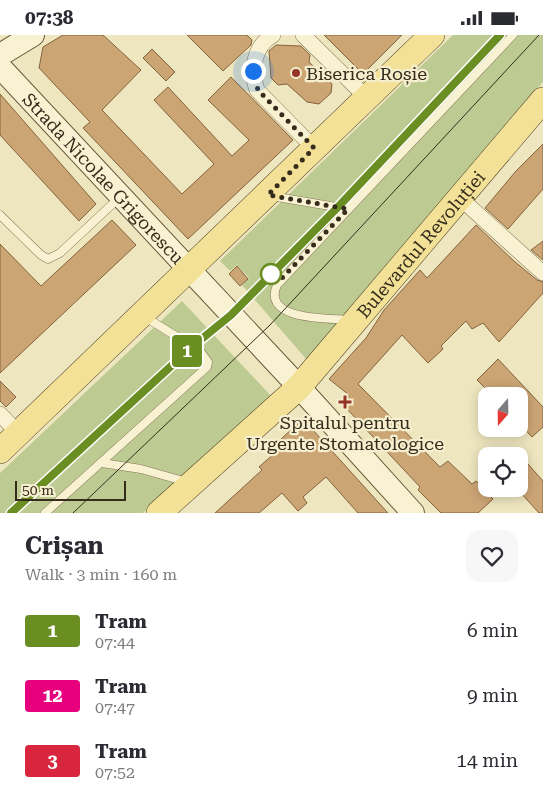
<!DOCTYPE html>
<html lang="en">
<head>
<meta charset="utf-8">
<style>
	body { margin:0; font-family:"Roboto Serif",serif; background:#f7f7f7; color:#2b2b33; height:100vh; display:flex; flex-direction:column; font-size:19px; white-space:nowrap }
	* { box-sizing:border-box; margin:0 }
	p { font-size:16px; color:#7c7c81 }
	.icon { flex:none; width:28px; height:28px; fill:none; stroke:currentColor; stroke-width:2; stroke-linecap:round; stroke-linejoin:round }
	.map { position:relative; height:478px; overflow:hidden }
	.sheet { display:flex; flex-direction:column; background:#fff; flex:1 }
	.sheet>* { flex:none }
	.badge { padding:0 10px; border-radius:4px; font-size:18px; line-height:32px }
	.needle { width:32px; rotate:200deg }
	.buttons { position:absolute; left:478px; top:352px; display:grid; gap:10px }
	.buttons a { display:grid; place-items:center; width:50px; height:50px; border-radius:10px; background:#fff; box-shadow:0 2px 12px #0003; font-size:25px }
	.scale { position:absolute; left:15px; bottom:12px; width:111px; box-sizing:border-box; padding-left:5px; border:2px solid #362c1c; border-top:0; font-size:14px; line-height:18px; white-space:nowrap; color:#362c1c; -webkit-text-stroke:4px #f5efcf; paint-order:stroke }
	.you { position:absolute; width:25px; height:25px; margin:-12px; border:4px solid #fff; border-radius:50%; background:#1a73e8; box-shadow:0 0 0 8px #1a73e833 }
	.map>.badge { position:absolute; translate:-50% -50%; box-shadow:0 0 0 2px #fff }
	.round { display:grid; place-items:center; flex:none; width:52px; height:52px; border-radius:15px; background:#f7f7f7 }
	.overview { display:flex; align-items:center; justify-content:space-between; height:85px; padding:0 25px }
	h1 { font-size:24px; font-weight:700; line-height:38px }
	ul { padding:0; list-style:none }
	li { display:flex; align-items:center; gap:15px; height:65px; padding:0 25px }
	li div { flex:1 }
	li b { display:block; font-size:19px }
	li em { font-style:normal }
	li .badge { min-width:55px; font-weight:700; text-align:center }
	.status { display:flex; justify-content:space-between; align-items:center; height:35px; padding:0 25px; background:#fff; direction:ltr }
	.status svg { height:14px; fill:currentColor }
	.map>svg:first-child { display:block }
	.green { fill:#bdcb93 }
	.building { fill:#cca575; stroke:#85633d }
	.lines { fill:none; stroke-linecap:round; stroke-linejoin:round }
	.lane-casing { stroke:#867758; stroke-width:9 }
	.street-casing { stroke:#867758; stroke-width:16 }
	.secondary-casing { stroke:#68573b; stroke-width:24 }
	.primary-casing { stroke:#54442c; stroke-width:26 }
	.lane { stroke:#f9f2d2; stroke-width:8 }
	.street { stroke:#f9f2d2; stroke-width:15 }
	.secondary { stroke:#f9f2d2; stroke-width:22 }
	.primary { stroke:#f2e196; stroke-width:25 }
	.tram { stroke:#362c1c; stroke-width:1 }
	.line-casing { stroke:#fff; stroke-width:11 }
	.line { stroke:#6b8e23; stroke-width:8 }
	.walk { stroke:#362c1c; stroke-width:5; stroke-dasharray:0 9 }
	.poi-dot { fill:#953528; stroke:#f5efcf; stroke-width:2 }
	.stop-dot { fill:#fff; stroke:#6b8e23; stroke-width:2.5 }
	.labels { text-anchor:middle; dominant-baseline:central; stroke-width:4.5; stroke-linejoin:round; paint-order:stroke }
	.poi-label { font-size:18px; fill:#362c1c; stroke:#f5efcf; text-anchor:start }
	.street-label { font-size:18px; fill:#362c1c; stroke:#f5efcf }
</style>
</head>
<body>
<div class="status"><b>07:38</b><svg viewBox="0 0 49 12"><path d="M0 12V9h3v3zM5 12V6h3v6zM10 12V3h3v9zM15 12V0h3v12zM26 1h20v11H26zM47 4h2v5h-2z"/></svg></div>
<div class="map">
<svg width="543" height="478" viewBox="0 0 543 478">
	<rect width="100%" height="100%" fill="#eee6bf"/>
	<!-- green -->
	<g class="green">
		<polygon points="453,0 543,0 543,47 307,325 242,250 249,243 237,230 230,236 220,226"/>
		<polygon points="182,266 272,362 143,478 0,478 0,438"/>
	</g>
	<!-- building -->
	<g class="building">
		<polygon points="63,0 103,0 141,35 102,75 182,159 214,129 154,65 168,52 232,121 249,105 208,65 231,42 293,105 188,204 83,93 90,87 39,33 43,12"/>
		<polygon points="187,0 247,0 252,5 251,10 223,36"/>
		<polygon points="324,0 402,0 363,39"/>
		<polygon points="276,10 301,11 310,20 309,27 332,49 331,58 319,69 307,67 287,49 278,50 271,43 269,16"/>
		<polygon points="152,14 175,37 166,46 143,23"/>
		<polygon points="0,59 96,169 79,186 0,100"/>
		<polygon points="543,109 543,154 508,194 485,173 516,136"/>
		<polygon points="112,185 136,210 0,338 0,209 41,251"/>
		<polygon points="476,190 514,226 537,245 543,247 543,258 499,307 483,288 472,294 466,286 441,311 443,314 428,328 402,300 358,349 440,432 448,426 472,449 476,446 493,464 478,478 441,478 418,455 420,452 346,373 349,360 329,344 366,303 384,275 420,235 427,243"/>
		<polygon points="543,206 543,225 531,215"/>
		<polygon points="237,231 248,244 240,251 229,239"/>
		<polygon points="498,324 543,372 543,392 532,402 519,388 519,361 493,361 477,345"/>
		<polygon points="0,346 16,362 6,372 0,366"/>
		<polygon points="303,384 388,478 358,478 326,442 303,462 307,468 298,476 282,458 259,478 215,478 262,435 259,432 286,408 281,404"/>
		<polygon points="519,419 543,446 543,478 539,478 519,456"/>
	</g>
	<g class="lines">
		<!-- lane casing -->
		<g class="lane-casing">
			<g id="lane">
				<polyline points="271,161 348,174"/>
				<polyline points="0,180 41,220 48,224 60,218 120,162"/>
				<path d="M349,285C330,283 261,286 277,250L513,0"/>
				<polyline points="102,428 141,434 187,447"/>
				<polyline points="45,478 207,332 208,327 200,316 145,282"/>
			</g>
		</g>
		<!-- street casing -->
		<g class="street-casing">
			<g id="street">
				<path d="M273,0C254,11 250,35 257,55L314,113"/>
				<polyline points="303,0 366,62"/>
				<polyline points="460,163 543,238"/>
				<polyline points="0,379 18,398"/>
			</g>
		</g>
		<!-- secondary casing -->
		<g class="secondary-casing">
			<g id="secondary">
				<polyline points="0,20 33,0"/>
				<path id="s1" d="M0,32L299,352L413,478"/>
			</g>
		</g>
		<!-- primary casing -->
		<g class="primary-casing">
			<g id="primary">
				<polyline points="0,416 432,0"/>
				<path id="s2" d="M159,478L299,352L543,65"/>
			</g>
		</g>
		<!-- lane -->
		<use href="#lane" class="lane"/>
		<!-- street -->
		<use href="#street" class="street"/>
		<!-- secondary -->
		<use href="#secondary" class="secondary"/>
		<!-- primary -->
		<use href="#primary" class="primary"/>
		<!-- tram -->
		<g class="tram">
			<polyline points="11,478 193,311 231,280 337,172 500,0"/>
			<polyline points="73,478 270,290 539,0"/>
		</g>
	</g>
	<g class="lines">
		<!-- line casing -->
		<g class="line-casing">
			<polyline id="line" points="11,478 193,311 231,280 338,172 500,0"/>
		</g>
		<!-- line -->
		<use href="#line" class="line"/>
		<!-- walk -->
		<polyline class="walk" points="253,36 258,55 314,113 268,160 348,174 281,244 271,239"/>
	</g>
	<!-- markers -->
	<g class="poi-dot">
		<circle cx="296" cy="38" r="5"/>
		<path d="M342.5 359.5h5v5h5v5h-5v5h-5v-5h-5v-5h5z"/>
	</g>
	<circle class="stop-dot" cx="271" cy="239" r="10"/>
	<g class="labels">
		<!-- poi labels -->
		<g class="poi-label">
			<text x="306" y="38">Biserica Roșie</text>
			<text x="345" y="387" text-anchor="middle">Spitalul pentru<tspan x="345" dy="21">Urgente Stomatologice</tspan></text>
		</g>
		<!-- street labels -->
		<g class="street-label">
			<text stroke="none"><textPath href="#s1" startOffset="152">Strada Nicolae Grigorescu</textPath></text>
			<text stroke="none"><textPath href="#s2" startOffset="376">Bulevardul Revoluției</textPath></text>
		</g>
	</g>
</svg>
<div class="buttons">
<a><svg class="needle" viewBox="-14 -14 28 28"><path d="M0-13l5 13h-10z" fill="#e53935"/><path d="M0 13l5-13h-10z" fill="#7c7c81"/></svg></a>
<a><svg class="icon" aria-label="locate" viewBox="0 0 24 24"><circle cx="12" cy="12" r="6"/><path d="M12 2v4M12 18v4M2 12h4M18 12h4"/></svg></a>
</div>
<div class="scale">50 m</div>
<div class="you" style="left:253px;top:36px"></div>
<b class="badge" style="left:187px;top:316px;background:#6b8e23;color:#fff">1</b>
</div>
<section class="sheet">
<div class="overview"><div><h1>Crișan</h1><p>Walk · 3 min · 160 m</p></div><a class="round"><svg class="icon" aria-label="heart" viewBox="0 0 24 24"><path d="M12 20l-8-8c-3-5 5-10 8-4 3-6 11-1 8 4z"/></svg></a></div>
<ul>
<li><span class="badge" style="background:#6b8e23;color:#fff">1</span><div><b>Tram</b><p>07:44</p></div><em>6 min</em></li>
<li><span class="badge" style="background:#e6007e;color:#fff">12</span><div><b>Tram</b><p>07:47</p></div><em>9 min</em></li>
<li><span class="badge" style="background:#d7263d;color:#fff">3</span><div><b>Tram</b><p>07:52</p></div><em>14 min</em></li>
</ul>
</section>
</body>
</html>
